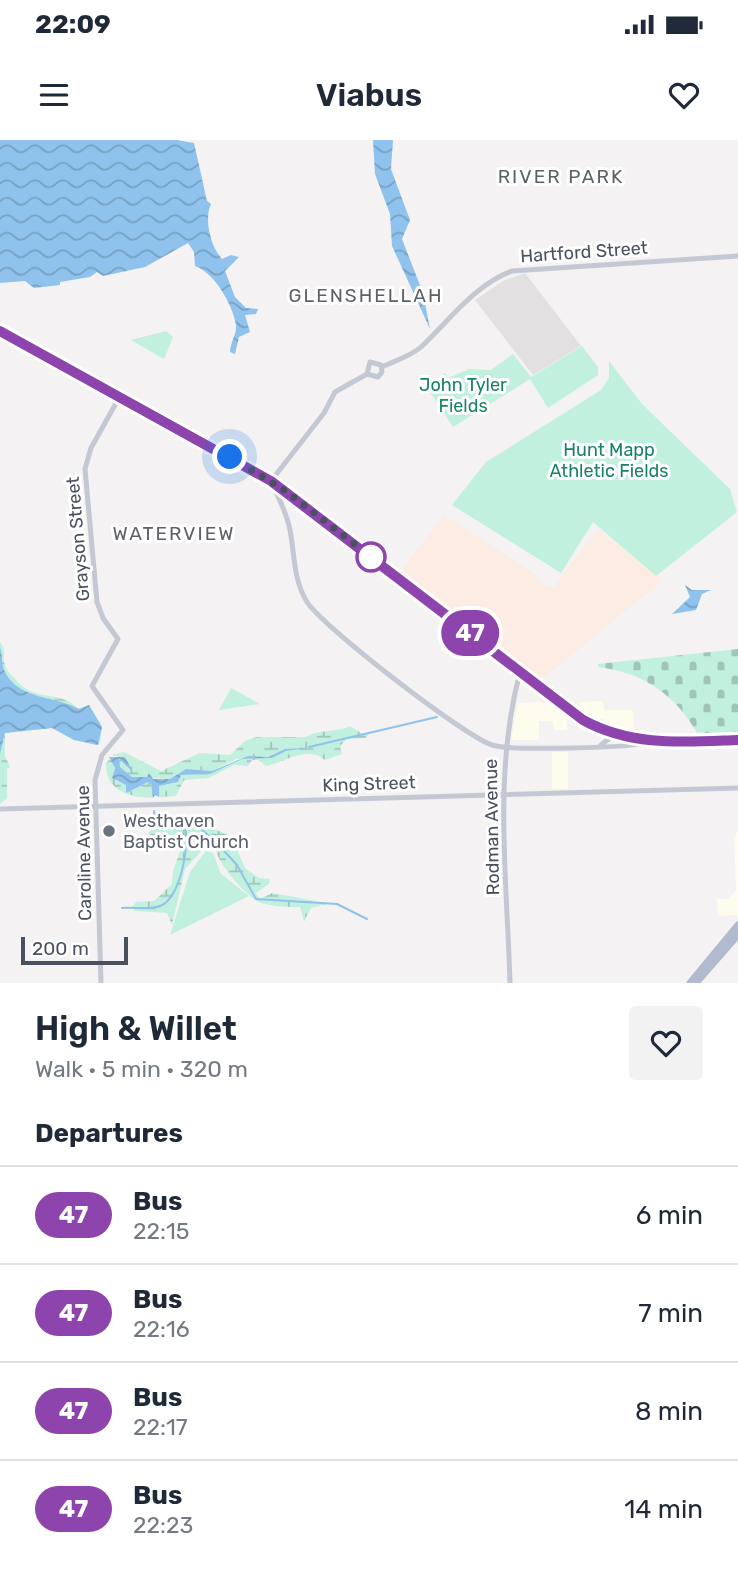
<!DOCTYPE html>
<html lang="en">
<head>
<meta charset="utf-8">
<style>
	body { margin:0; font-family:Rubik,sans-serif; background:#f2f2f3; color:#1f2937; height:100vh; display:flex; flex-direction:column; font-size:26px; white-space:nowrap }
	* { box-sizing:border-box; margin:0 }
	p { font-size:23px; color:#747a83 }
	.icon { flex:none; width:38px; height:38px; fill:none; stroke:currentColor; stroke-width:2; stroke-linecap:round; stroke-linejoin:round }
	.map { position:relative; height:843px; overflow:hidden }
	.sheet { display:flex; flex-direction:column; background:#fff; flex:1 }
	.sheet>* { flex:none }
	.badge { padding:0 14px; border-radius:23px; font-size:24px; line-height:46px }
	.scale { position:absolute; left:21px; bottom:18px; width:107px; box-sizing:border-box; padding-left:7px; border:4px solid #495060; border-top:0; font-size:19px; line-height:24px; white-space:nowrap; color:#495060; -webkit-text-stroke:5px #fff; paint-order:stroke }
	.you { position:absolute; width:35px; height:35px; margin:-18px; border:5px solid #fff; border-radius:50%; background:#1a73e8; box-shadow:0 0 0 10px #1a73e833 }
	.map>.badge { position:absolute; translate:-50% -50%; box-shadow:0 0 0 4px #fff }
	h2 { padding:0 35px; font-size:26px; line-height:63px }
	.round { display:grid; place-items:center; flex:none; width:74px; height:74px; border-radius:7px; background:#f2f2f3 }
	.head { display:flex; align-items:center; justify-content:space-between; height:119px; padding:0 35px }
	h1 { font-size:33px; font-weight:600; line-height:52px }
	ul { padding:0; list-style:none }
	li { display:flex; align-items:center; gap:21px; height:98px; padding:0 35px; border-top:2px solid #e0e1e3 }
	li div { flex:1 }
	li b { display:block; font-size:26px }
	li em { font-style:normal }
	li .badge { min-width:77px; font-weight:700; text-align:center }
	.status { display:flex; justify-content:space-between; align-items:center; height:49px; padding:0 35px; background:#fff; direction:ltr }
	.status svg { height:19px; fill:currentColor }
	header { display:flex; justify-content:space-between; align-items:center; height:91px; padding:0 35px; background:#fff; font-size:32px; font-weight:600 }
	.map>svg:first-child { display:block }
	.commercial { fill:#fdfced }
	.education { fill:#e2e0e1 }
	.medical { fill:#fcece4 }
	.wetland { fill:url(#wetland-marsh) }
	.cemetery { fill:url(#cemetery-stones) }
	.park { fill:#c2f0df }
	.water { fill:url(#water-waves) }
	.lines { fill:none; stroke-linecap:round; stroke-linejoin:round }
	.stream { stroke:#8fc3ed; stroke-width:2 }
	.minor { stroke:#c3c8d3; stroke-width:5 }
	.major { stroke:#b2bad0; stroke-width:7 }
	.line-casing { stroke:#fff; stroke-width:16 }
	.line { stroke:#8e44ad; stroke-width:10 }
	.walk { stroke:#495060; stroke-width:7; stroke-dasharray:0 12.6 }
	.stop-dot { fill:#fff; stroke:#8e44ad; stroke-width:3.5 }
	.worship-dot { fill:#6b7280; stroke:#fff; stroke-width:2.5 }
	.labels { text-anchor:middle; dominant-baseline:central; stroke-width:6; stroke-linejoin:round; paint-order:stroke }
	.street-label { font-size:18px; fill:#495060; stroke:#fff }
	.park-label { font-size:18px; fill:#188367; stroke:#fff }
	.worship-label { font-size:18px; fill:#5b616d; stroke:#fff; text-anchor:start }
	.neighbourhood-label { font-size:19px; letter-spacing:2px; fill:#5e6067; stroke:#fff }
</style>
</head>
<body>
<div class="status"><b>22:09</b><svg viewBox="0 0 49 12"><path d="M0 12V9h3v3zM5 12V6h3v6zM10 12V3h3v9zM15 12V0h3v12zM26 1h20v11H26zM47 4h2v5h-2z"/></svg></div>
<header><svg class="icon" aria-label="menu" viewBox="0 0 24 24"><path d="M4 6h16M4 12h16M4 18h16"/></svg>Viabus<svg class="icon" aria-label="heart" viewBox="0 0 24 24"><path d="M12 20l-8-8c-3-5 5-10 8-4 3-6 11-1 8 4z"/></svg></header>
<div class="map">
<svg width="738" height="843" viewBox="0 0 738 843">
	<defs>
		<pattern id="wetland-marsh" width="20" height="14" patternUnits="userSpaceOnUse" patternTransform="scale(1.75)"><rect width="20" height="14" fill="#c2f0df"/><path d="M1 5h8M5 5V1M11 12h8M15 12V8" fill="none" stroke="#a0c5b8"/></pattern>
		<pattern id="cemetery-stones" width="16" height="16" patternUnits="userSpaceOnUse" patternTransform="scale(1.75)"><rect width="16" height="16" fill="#c2f0df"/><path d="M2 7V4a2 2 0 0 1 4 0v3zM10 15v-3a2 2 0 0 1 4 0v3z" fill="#a0c5b8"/></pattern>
		<pattern id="water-waves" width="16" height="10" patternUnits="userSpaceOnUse" patternTransform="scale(1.75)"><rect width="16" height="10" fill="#8fc3ed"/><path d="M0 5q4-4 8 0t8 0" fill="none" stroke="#77a1c3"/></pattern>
	</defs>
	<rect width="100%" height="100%" fill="#f4f2f2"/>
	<!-- commercial -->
	<g class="commercial">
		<polygon points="603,561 604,570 633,570 634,593 605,584 604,579 592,579 580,571 579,562"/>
		<polygon points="548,562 566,574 567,590 554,590 553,581 539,581 539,600 511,600 518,563"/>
		<rect x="552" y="612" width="16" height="37"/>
		<polygon points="738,692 738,775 718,776 717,759 728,759 736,750 734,697"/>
	</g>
	<!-- education -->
	<polygon class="education" points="525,133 581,206 533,235 475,160 503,141"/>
	<!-- medical -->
	<polygon class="medical" points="444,375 539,437 543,445 553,448 598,388 662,441 541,540 404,434 403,428"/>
	<!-- wetland -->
	<g class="wetland">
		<path d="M0,502C6,509 3,514 4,522C6,531 14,538 20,544C37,561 64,551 78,569L89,565L102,587L100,603L96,605L74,600L52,588L5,593V616L10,627L7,629V658L0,664Z"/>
		<path d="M350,586L361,593H370L366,598L347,599L340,606L342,614L325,620C307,605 285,622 266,626L259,620H252L248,626L234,625L209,638L184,640L176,656L159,657V646L175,643L181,635L210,634L242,619L265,618L283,612L268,617L236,619L212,631L186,629L170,639L132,637L120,627L118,619L125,621L129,631L125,618L112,615L124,612L161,631L200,613L230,615L245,601L256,597H306C318,589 336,593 350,586Z"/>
		<path d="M110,619L114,623L116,641L135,647L148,642L151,644L153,658C130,658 105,651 106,623Z"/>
		<path d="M153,672H167L173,682L192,681L227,694L233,700L245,728L259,738L270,739L269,744L256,753L260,759L272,753C281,755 321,761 326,764L311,768L304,781L300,767C286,767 275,767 262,763C248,759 220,726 216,711L209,707L202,710L185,729L172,785L167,773L135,771L132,767L136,762L154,761L172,744C171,728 183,711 181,701L170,699L162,703L153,702L149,692L158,685L151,680Z"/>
	</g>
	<!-- cemetery -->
	<path class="cemetery" d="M738,509V592L697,593C676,555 642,532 598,527V524Z"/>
	<!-- park -->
	<g class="park">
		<polygon points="166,191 173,197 164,219 131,200"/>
		<polygon points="582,206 598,227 598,235 548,268 530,239 453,287 426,246 445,233 448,238 469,229 491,230 513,214 531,237"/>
		<polygon points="609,221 642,264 730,349 737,372 656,436 593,382 561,433 452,365 486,322 601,250 609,238"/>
		<polygon points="231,548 260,564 219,570"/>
		<polygon points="206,711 213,713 221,734 249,756 170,795 190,732"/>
	</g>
	<!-- water -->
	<g class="water">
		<path d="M0,0H177L194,3L207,61L211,64C204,79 210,106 222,119L231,115L239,117L225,131L235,157L246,168L258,169L256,174L245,175L250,192L239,197L235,214L230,212C230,203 237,194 236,185C233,165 214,132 195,126L194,112L188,103L145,127L103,136L97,132L90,137L60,142V145L34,148L25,141L0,143Z"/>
		<polygon points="373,0 393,0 391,29 410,80 402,99 423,153 430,189 392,106 390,74 375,34"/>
		<polygon points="685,445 692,450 711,450 702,454 696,470 672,474 690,457"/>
		<path d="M0,508C3,517 1,525 6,534C21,560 56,556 79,569L89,565L102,587L98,605L74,600L52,588L5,593L0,614Z"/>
		<polygon points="308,608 286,611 272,618 242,619 210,634 181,635 178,642 159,646 159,657 155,655 153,658 151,644 148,642 126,653 126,645 112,638 115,628 109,617 125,617 133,632 119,619 120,627 132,637 147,637 149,633 153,639 170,639 186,629 212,631 248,616 268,617 285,609"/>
	</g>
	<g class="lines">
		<!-- stream -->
		<g class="stream">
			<polyline points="309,607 437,577"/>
			<polyline points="154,671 156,681 175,689 185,683 194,683 215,701 237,725 256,759 337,764 367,779"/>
			<path d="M122,768C133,767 150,770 160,766C181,759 191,700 184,684"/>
		</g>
		<!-- minor -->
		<g class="minor">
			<path d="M382,227C394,221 411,216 421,207C449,181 474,145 512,131L738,116"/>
			<path d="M367,234L370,222L381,225L382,232L378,237L367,234L335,252L324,273L271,341C278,357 287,373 290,390C295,416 293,439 307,462C323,487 464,596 492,605C510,611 633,608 650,602"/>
			<polyline points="601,605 614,595"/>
			<polyline points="0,669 738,648"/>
			<polyline points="101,843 95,640 102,615 123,590 92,546 118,499 103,478 97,462 85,329 91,308 120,256"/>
			<path d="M510,843C507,739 493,633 520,532"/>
		</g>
		<!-- major -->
		<g class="major">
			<path d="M0,187L271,341L583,580C632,607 684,603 738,600"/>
			<polyline points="690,843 738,785"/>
			<polyline points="696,843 738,795"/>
		</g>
	</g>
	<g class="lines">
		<!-- line casing -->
		<g class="line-casing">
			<path id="line" d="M0,191L271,341L583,580C632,607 684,602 738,600"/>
		</g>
		<!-- line -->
		<use href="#line" class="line"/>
		<!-- walk -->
		<polyline class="walk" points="230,317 286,351 371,417"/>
	</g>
	<!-- markers -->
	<circle class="stop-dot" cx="371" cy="417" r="14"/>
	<circle class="worship-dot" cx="109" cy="691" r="7"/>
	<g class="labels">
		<!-- street labels -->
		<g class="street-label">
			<text transform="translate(584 112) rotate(-4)">Hartford Street</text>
			<text transform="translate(78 399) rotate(-95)">Grayson Street</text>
			<text transform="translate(369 644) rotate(-2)">King Street</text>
			<text transform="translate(492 687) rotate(-91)">Rodman Avenue</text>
			<text transform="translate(84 713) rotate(-91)">Caroline Avenue</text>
		</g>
		<!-- park labels -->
		<g class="park-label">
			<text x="463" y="245">John Tyler<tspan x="463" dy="21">Fields</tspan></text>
			<text x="609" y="310">Hunt Mapp<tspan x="609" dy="21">Athletic Fields</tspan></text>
		</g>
		<!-- worship labels -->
		<g class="worship-label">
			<text x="123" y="681">Westhaven<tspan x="123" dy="21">Baptist Church</tspan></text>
		</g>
		<!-- neighbourhood labels -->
		<g class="neighbourhood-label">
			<text x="561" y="36">RIVER PARK</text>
			<text x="366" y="155">GLENSHELLAH</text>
			<text x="174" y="393">WATERVIEW</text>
		</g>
	</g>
</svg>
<div class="scale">200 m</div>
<div class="you" style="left:230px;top:317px"></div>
<b class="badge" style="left:470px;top:493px;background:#8e44ad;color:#fff">47</b>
</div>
<section class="sheet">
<div class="head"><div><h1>High &amp; Willet</h1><p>Walk · 5 min · 320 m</p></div><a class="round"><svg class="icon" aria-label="heart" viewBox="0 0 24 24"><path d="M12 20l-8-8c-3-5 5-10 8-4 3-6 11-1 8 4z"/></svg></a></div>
<h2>Departures</h2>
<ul>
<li><span class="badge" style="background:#8e44ad;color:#fff">47</span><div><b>Bus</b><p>22:15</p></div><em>6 min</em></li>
<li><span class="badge" style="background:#8e44ad;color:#fff">47</span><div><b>Bus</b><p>22:16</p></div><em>7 min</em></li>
<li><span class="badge" style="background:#8e44ad;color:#fff">47</span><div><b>Bus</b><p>22:17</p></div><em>8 min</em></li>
<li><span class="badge" style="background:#8e44ad;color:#fff">47</span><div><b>Bus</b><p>22:23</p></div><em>14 min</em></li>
</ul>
</section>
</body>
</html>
